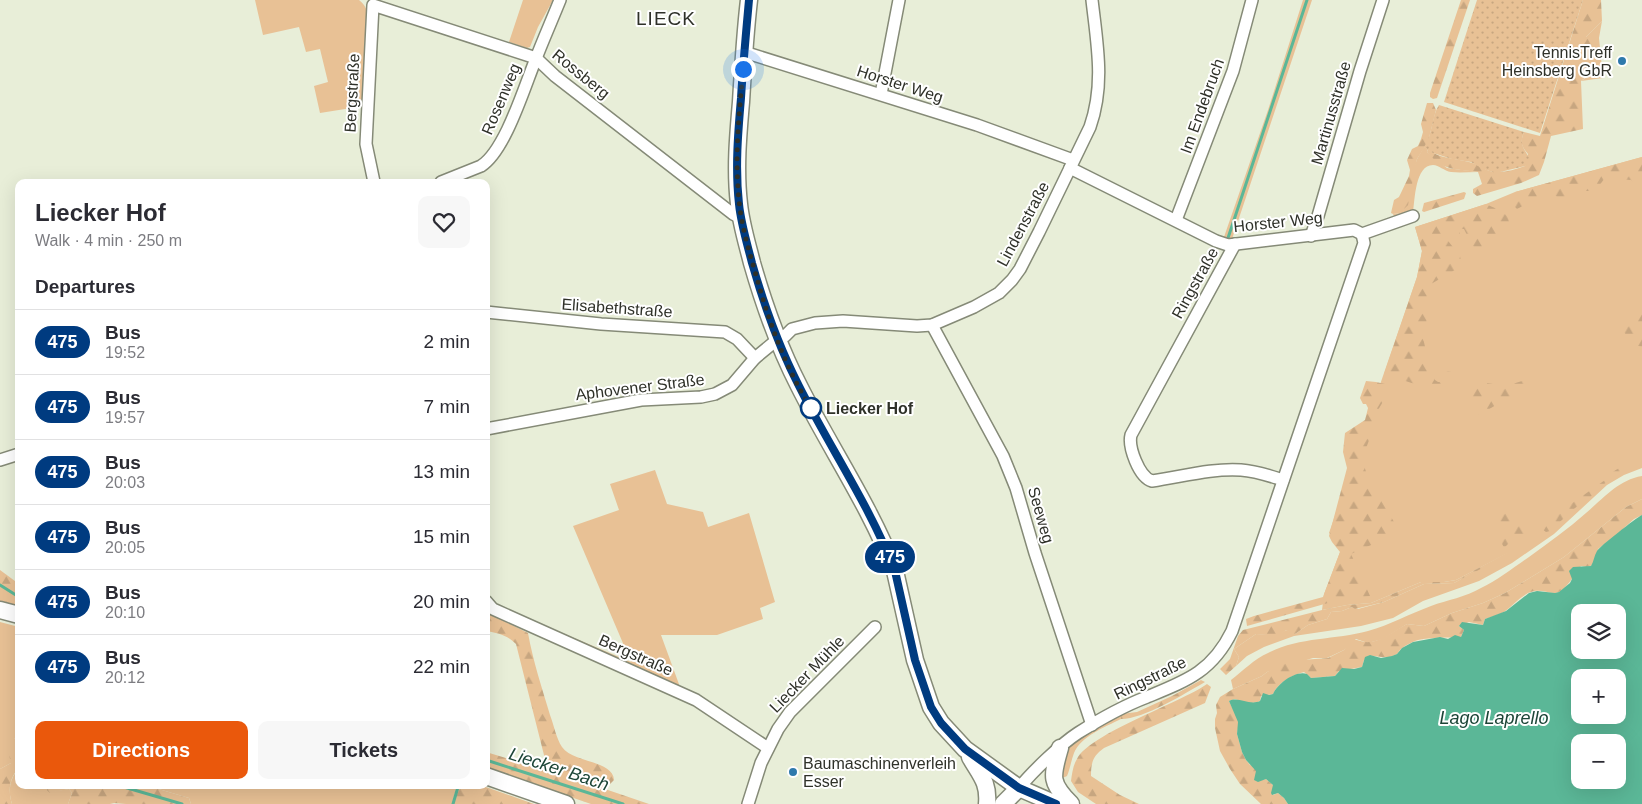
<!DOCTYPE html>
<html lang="en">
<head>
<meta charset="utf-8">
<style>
	body { margin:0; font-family:Arial,sans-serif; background:#f7f7f7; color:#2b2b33; height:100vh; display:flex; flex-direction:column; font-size:19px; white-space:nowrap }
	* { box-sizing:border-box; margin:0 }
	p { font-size:16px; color:#7c7c81 }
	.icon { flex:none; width:28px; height:28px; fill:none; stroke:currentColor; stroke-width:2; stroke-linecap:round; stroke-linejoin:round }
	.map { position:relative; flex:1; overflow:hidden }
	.side { position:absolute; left:15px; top:179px; width:475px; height:610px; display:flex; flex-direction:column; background:#fff; border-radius:10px; box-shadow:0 5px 20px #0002 }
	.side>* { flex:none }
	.badge { padding:0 10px; border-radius:16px; font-size:18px; line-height:32px }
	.buttons { position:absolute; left:1571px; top:604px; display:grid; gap:10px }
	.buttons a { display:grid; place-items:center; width:55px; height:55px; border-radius:10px; background:#fff; box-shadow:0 5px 20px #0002; font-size:25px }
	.you { position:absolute; width:25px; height:25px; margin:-12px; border:4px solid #fff; border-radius:50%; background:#1a73e8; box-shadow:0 0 0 8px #1a73e833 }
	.map>.badge { position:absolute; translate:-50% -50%; box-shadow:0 0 0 2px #fff }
	h2 { padding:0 20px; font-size:19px; line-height:45px }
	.round { display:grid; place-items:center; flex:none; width:52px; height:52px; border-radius:10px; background:#f7f7f7 }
	.head { display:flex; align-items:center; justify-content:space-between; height:85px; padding:0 20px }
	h1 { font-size:24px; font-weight:600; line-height:38px }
	.action { display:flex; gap:10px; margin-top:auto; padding:10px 20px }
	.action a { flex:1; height:58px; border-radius:10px; background:#ea580c; color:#fff; font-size:20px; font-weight:600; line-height:58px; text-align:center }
	.action a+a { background:#f7f7f7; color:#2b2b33 }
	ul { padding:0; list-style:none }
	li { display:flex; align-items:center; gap:15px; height:65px; padding:0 20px; border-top:1px solid #e1e1e2 }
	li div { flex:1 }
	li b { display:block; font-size:19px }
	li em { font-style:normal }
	li .badge { min-width:55px; font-weight:700; text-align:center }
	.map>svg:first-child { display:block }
	.grass { fill:#e8c195 }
	.forest { fill:url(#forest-firs) }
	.park { fill:url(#park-dots) }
	.water { fill:#5bb797; fill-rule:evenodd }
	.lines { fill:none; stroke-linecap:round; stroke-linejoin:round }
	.stream { stroke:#5bb797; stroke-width:3 }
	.street-casing { stroke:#858a77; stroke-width:14 }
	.secondary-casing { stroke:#858a77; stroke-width:19 }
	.street { stroke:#fff; stroke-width:11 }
	.secondary { stroke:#fff; stroke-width:16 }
	.line-casing { stroke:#fff; stroke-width:11 }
	.line { stroke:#003b80; stroke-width:8 }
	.walk { stroke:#2f3129; stroke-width:5; stroke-dasharray:0 9 }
	.poi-dot { fill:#2e79ac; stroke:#fff; stroke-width:2 }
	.stop-dot { fill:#fff; stroke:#003b80; stroke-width:2.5 }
	.labels { text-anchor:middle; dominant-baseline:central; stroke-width:4; stroke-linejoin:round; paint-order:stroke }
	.poi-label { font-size:16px; fill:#2f3129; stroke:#fff; text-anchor:end }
	.street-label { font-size:16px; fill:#2f3129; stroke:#fff }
	.stop-label { font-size:16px; font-weight:bold; fill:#2f3129; stroke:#fff; text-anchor:start }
	.water-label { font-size:18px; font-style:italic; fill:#1c4537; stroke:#fff }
	.quarter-label { font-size:19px; letter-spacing:1px; fill:#2f3129; stroke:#fff }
</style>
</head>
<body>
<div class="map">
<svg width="1642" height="804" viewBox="0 0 1642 804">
	<defs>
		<pattern id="forest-firs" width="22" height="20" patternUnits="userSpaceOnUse" patternTransform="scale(1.25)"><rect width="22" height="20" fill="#e8c195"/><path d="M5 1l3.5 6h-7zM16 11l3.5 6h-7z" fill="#c7a680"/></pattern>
		<pattern id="park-dots" width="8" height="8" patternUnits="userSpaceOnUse" patternTransform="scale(1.25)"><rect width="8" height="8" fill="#e8c195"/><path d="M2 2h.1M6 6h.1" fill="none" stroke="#c7a680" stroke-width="1.8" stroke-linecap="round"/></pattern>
	</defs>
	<rect width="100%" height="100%" fill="#e8eed8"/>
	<!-- grass -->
	<g class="grass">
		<path d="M255,0H359C363,3 366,7 367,12L364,106L320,113L314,86L328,82L320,49L306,52L299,27L263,35Z"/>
		<polygon points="523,0 553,0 538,27 530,47 527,48 509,42"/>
		<polygon points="1303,0 1312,0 1232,239 1224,237 1268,110"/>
		<polygon points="1602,21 1599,38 1603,78 1581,81 1587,77 1586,37"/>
		<path d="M1424,147L1428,149L1427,152L1447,168L1478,172C1469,172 1460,173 1451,172C1444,171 1439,165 1433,165C1415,165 1415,200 1413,212L1395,218L1393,214L1400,213L1417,159Z"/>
		<polygon points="1642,157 1642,468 1624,475 1607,485 1554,534 1512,563 1479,581 1423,601 1393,618 1361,626 1294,636 1264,647 1247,656 1236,666 1239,657 1234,649 1256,634 1278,635 1286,630 1295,634 1308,625 1327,619 1331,612 1342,611 1352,607 1358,609 1384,602 1424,584 1454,583 1508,553 1456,580 1444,582 1421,582 1371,603 1347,605 1322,610 1324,594 1345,539 1329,533 1417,277 1422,251 1415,227 1486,204 1515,192"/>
		<polygon points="655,470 667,504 703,512 708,527 749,513 775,602 760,608 763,619 717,635 661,635 680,687 586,648 541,624 631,662 573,526 619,510 610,484"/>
		<path d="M1642,476V499L1626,507L1564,557L1505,593L1483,603L1452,613L1424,626L1407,624L1383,639L1368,643L1356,639L1344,650L1327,658H1313L1267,672L1262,676L1233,689L1231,680C1243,671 1254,659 1268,653C1298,637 1335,640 1368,631C1390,625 1409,614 1431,606C1447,600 1466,597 1481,588C1498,580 1513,568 1529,557C1548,543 1568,529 1586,513C1604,498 1618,480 1642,476Z"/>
		<polygon points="0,622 19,627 19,740 14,738 11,763 0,769"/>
		<path d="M1121,714V719C1105,727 1081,736 1074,753C1071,761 1070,769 1067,776L1058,780C1060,772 1061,761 1065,753C1070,743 1109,721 1121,714Z"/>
		<path d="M19,768V785H41L50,792L69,789L72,793L68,804H12C8,791 9,779 19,768Z"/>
		<polygon points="145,785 457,785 452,804 191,804 189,798"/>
	</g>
	<!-- forest -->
	<g class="forest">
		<polygon points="1461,0 1470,0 1437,98 1433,99 1430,97 1430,93"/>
		<path d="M1583,0H1601L1602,21L1586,37C1601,50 1597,70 1581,81L1583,129L1551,136L1544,162L1539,175L1521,183L1477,196L1473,193V189L1482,184L1478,172C1455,169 1443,171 1427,152L1428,149C1439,159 1455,158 1469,162C1479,164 1487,173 1498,172C1507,172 1516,169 1525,166L1528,154C1521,146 1520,142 1524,132L1540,136Z"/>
		<polygon points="1427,103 1433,103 1436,110 1428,142 1417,159 1408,205 1400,213 1393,214 1391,213 1394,200 1399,197 1409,176 1410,170 1407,160 1412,149 1418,146 1421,139 1423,132 1421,124"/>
		<polygon points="1642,157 1642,189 1631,180 1605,178 1598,187 1589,191 1581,191 1570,197 1559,199 1551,191 1517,209 1515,207 1515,192"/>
		<polygon points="1464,192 1466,193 1464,199 1424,212 1422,211 1424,203"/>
		<path d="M1486,204C1492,207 1503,211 1507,216C1516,231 1494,253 1481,254L1472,245L1464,229H1460V235L1454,239L1446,233L1445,237L1460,256L1462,266L1431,284L1429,291L1432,305L1428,309L1426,327L1423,338L1430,368L1435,380L1438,382H1440L1443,374L1448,371L1455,373C1454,383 1443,393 1436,400L1433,399L1430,389L1384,374L1417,277L1422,251L1415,227Z"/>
		<polygon points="1642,314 1642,347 1631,344 1623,330 1625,324"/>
		<polygon points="1528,379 1532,384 1479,415 1467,398 1468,393 1480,382 1506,386"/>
		<polygon points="1366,381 1376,382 1385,384 1387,387 1384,400 1378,410 1377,419 1362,459 1367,475 1394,522 1398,533 1351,554 1370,596 1364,597 1356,595 1247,626 1246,619 1254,616 1323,597 1340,552 1332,542 1329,536 1347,468 1343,452 1345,433 1365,420 1368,408 1366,404 1363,404 1360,398"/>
		<path d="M1642,454V457L1636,459L1629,463L1622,473L1601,486L1596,493L1575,508L1550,531L1546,532L1542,529L1522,540L1509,543L1505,547L1509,554L1454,583L1424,584L1384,602L1355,609L1352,607L1342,611L1331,612L1327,619L1308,625L1295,634L1294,636L1286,630L1279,636L1256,634L1234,649L1239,657L1236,666L1226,675L1220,669L1230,659L1238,636L1243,630L1322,610L1347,605L1371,603L1421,582H1444L1456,580L1507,553L1488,518C1520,506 1513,505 1531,532L1598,485L1605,480L1606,476Z"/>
		<path d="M1642,499V515L1634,519L1614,537L1598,549L1595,560L1591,566L1586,567L1581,566C1575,573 1565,593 1555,593C1545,593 1540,588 1528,593C1519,598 1512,606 1504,612C1498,615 1491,617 1485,619L1483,625L1469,622L1459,626L1464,630L1461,637C1446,638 1432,637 1418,640C1412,642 1404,646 1400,650C1398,652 1399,653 1395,655C1387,660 1376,655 1368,656L1364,660L1362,667L1339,671L1335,676L1311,678L1304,672C1293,675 1278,682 1273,694L1261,696L1260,701C1251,705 1243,702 1235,699L1229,701L1239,722L1237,734L1242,752L1246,760L1250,765L1254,766L1262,780L1266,779L1273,785V795L1278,793L1284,798L1288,804H1261L1240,784L1230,769L1220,751L1215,728V719L1217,713L1216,705L1220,697L1233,689L1262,676L1267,672L1289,661L1328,658L1344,650L1351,640C1358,639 1363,643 1370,642C1384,640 1395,630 1407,624L1424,626L1452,613L1483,603L1505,593L1564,557L1626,507Z"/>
		<polygon points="0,570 19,584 19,609 0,604"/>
		<path d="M486,612L528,633C533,661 542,688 550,715C554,725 556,738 562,747C573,763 613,760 614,780L605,789L649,804H591L486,768V752L552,772L546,763L516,644C507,635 498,633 486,631Z"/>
		<path d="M1201,680L1205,682C1184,694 1144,719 1121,719V714L1137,712L1172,696Z"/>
		<path d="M1207,684L1211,687L1205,703L1104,748C1093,756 1091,762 1091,776L1120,795L1139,804H1096L1078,792L1071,781C1072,774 1073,765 1077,759C1089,734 1180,703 1207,684Z"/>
		<path d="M14,738L19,740V768C9,778 8,791 12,804H0V769L11,763L7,747L8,740Z"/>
		<polygon points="41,785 145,785 189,798 191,804 126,804 114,803 110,804 68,804 72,793 69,789 50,793"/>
		<polygon points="457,785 480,785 534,804 452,804"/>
	</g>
	<!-- park -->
	<g class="park">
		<polygon points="1477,0 1583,0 1540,133 1444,102"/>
		<path d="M1439,105L1524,132C1518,147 1526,149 1531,162L1525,166L1496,173L1483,169L1471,162L1452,159L1433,153L1424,147C1433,135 1431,117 1439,105Z"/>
	</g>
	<!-- water -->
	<path class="water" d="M1642,515V804H1288L1284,798L1278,793L1272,795L1271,793L1273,785L1266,779L1258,782L1254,780L1256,771L1246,760L1242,752L1237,734L1238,722L1229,701C1239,696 1249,706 1260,701L1263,693L1269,695L1273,694C1278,683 1296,670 1307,674L1311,678L1335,676L1342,668L1354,669L1362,667L1365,657L1370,655L1381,658L1392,656L1397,654L1402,648L1413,642L1440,637L1448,639L1455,635L1461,637L1464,630L1459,626L1462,622L1483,625L1485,619L1506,611L1529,593L1537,591L1555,593L1559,592L1570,583L1572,579L1569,571L1573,567L1591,566C1594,561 1594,556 1597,551C1599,547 1636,518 1642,515ZM1580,612H1618V650H1580ZM1580,678H1618V715H1580ZM1580,742H1618V780H1580Z"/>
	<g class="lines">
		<!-- stream -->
		<g class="stream">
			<polyline points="1227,241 1307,0"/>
			<polyline points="0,585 19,597"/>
			<polyline points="486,760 623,804"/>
			<polyline points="117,785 182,804"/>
			<polyline points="453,804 458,787 461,785"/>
		</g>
		<!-- street casing -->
		<g class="street-casing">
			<g id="street">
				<polyline points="744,52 977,125 1073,160"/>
				<polyline points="881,94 899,0"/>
				<polyline points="1070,168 1216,241 1228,245 1354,230 1362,234 1413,216"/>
				<polyline points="374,182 366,144 373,5 536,58 555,76 733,214 741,218"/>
				<path d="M441,182L481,166C505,151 524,88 535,61C543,40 552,20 560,0"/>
				<polyline points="1176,220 1233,71 1252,0"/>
				<polyline points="1311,236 1318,216 1360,71 1383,0"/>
				<path d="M1235,244L1131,435C1128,447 1139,477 1152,481C1181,477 1211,468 1241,470C1256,471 1270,476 1283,480"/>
				<polyline points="486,312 601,324 725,332 737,339 755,358"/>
				<polyline points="932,325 1003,456 1016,488 1035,553 1092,725"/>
				<path d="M486,429L641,400L701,397L715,394L732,385L755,358L778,339L785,336L792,329L815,323L843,321L917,326L932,325L974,307L999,293L1012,280L1020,269L1039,232L1090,127C1105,84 1097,44 1092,0"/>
				<polyline points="0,460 19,454"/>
				<polyline points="486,601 493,609 696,700 768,748"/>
				<path d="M1019,788C1032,772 1061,744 1078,733C1097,721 1126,705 1147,697C1186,681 1212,672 1232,631L1364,243L1362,234"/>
				<polyline points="748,804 761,763 778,729 790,712 875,627"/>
			</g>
		</g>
		<!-- secondary casing -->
		<g class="secondary-casing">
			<g id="secondary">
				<path d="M749,0C745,34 743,68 741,102C738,136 735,170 739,204C741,224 747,243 752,263C764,305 779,347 799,386C830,448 870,506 895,571L915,660L931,707L941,723L965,749L1019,788L1056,804"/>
				<polyline points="0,610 19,615"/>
				<path d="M1060,748C1052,776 1049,782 1071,804"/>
				<path d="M970,757C980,775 989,782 987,804"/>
				<polyline points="486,776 566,804"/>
				<polyline points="1003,804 1019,788"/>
			</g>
		</g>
		<!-- street -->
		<use href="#street" class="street"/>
		<!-- secondary -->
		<use href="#secondary" class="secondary"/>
	</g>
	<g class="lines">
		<!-- line casing -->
		<g class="line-casing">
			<path id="line" d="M749,0C746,33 743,65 741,98C738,133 735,168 739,204C741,224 747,243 752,263C764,305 779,347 799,386C830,448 870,506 895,571L915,660L931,707L941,723L965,749L1019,788L1056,804"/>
		</g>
		<!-- line -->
		<use href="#line" class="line"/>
		<!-- walk -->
		<path class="walk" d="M743,69C740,108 735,147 738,187C739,215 746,241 754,268C767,316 784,366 811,408"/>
	</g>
	<!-- markers -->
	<g class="poi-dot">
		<circle cx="1622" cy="61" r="5"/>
		<circle cx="793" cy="772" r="5"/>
	</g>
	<circle class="stop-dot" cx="811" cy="408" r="10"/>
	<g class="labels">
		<!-- poi labels -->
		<g class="poi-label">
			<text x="1612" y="52">TennisTreff<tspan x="1612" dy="18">Heinsberg GbR</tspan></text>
			<text x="803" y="763" text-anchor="start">Baumaschinenverleih<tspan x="803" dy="18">Esser</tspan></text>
		</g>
		<!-- street labels -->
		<g class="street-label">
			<text transform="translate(581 74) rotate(39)">Rossberg</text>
			<text transform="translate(900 84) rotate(18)">Horster Weg</text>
			<text transform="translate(352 93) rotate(-87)">Bergstraße</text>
			<text transform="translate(501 99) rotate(-67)">Rosenweg</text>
			<text transform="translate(1202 106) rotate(-70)">Im Endebruch</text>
			<text transform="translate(1331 113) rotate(-74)">Martinusstraße</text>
			<text transform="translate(1278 222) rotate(-6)">Horster Weg</text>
			<text transform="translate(1023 224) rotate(-62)">Lindenstraße</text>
			<text transform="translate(1195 283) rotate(-61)">Ringstraße</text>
			<text transform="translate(617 308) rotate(4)">Elisabethstraße</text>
			<text transform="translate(640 387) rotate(-7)">Aphovener Straße</text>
			<text transform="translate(1041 515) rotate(74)">Seeweg</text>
			<text transform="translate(636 655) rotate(24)">Bergstraße</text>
			<text transform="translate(807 674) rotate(-46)">Liecker Mühle</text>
			<text transform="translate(1150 678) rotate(-26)">Ringstraße</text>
		</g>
		<!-- stop labels -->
		<g class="stop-label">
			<text x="826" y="408">Liecker Hof</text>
		</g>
		<!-- water labels -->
		<g class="water-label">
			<text x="1494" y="718">Lago Laprello</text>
			<text transform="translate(559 769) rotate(18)">Liecker Bach</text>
		</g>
		<!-- quarter labels -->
		<g class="quarter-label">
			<text x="666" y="18">LIECK</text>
		</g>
	</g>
</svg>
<div class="buttons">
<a><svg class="icon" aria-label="layers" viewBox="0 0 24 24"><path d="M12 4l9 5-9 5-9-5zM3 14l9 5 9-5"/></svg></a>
<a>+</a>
<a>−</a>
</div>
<div class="you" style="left:743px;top:69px"></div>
<b class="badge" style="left:890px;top:557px;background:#003b80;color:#fff">475</b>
<section class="side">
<div class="head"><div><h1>Liecker Hof</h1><p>Walk · 4 min · 250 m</p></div><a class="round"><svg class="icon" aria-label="heart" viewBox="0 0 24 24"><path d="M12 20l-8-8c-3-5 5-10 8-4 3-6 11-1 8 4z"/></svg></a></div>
<h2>Departures</h2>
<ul>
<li><span class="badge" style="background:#003b80;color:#fff">475</span><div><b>Bus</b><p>19:52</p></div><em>2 min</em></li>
<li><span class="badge" style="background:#003b80;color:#fff">475</span><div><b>Bus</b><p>19:57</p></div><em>7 min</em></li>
<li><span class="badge" style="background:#003b80;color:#fff">475</span><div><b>Bus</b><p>20:03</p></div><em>13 min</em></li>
<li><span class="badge" style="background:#003b80;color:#fff">475</span><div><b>Bus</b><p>20:05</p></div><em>15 min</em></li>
<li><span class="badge" style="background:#003b80;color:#fff">475</span><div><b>Bus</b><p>20:10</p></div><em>20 min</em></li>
<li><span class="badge" style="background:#003b80;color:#fff">475</span><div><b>Bus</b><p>20:12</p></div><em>22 min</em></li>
</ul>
<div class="action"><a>Directions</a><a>Tickets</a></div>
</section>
</div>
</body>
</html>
